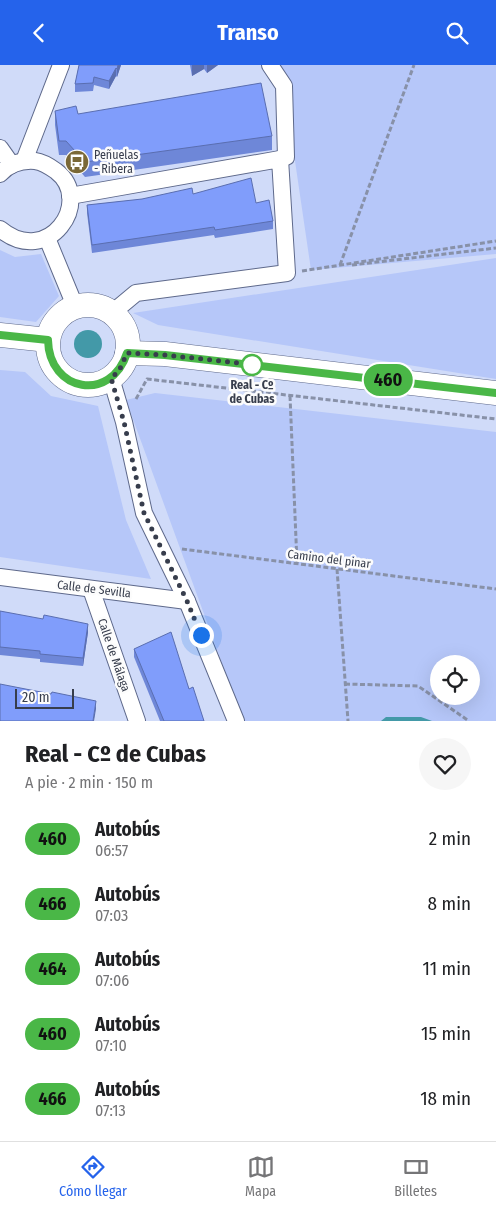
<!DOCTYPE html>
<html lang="es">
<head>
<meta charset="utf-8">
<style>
	body { margin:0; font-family:"Fira Sans Condensed",sans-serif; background:#f6f6f6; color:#202124; height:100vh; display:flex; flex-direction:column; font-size:19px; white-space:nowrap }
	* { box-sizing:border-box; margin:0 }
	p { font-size:16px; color:#757577 }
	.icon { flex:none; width:28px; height:28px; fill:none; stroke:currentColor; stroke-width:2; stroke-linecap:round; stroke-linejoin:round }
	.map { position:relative; height:656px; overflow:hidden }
	.sheet { display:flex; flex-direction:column; background:#fff; flex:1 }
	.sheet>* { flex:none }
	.badge { padding:0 10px; border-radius:16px; font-size:18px; line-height:32px }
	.tools { position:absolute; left:430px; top:590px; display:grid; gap:10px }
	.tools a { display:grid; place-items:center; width:50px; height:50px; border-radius:50%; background:#fff; box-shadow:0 5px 20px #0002; font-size:25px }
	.scale { position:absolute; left:15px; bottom:12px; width:59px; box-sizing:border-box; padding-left:5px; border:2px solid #373d4c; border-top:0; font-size:14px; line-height:18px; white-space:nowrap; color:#373d4c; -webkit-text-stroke:4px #fcfcfc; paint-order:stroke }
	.you { position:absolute; width:25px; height:25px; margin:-12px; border:4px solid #fff; border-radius:50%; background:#1a73e8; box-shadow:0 0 0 8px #1a73e833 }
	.map>.badge { position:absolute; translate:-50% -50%; box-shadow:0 0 0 2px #fff }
	.round { display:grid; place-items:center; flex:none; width:52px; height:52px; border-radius:26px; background:#f6f6f6 }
	.overview { display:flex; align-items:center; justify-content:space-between; height:85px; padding:0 25px }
	h1 { font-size:24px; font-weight:700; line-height:38px }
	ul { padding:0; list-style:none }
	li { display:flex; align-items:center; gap:15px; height:65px; padding:0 25px }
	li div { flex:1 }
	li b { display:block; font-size:19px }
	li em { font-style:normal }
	li .badge { min-width:55px; font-weight:700; text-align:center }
	header { display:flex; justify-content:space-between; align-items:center; height:65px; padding:0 25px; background:#2563eb; color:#fff; font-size:22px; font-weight:700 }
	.tab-bar { display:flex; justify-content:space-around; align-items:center; height:70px; border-top:1px solid #e0e0e0; background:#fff; font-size:14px; color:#757577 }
	.tab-bar a { display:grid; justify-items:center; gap:2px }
	.tab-bar .current { color:#2563eb }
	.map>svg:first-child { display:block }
	.green { fill:#b6c7f9; fill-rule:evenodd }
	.water { fill:#4399a8 }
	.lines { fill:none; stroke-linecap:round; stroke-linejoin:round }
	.street-casing { stroke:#5e698b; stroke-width:18 }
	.secondary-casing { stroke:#5e698b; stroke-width:25 }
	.path { stroke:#8891a8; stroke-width:3; stroke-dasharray:5 2.5; stroke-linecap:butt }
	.street { stroke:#fff; stroke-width:16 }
	.secondary { stroke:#fff; stroke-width:24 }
	.wall { fill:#6e87d8 }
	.shaded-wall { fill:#5a6eb0 }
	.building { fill:#809dfb; stroke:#5a6eb0 }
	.line-casing { stroke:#fff; stroke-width:11 }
	.line { stroke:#4ab747; stroke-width:8 }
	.walk { stroke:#373d4c; stroke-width:5; stroke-dasharray:0 9 }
	.stop-dot { fill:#fff; stroke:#4ab747; stroke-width:2.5 }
	.labels { text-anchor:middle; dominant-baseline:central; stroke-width:5; stroke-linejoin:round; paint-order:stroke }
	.poi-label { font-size:12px; fill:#373d4c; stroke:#fcfcfc; text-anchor:start }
	.stop-label { font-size:12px; font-weight:bold; fill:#373d4c; stroke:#fcfcfc }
	.street-label { font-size:12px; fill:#373d4c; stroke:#fcfcfc }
</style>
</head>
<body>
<header><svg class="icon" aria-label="back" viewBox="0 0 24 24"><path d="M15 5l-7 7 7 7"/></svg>Transo<svg class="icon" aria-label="search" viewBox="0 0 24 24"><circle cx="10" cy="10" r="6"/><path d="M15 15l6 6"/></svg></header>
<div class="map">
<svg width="496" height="656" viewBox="0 0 496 656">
	<rect width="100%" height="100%" fill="#d0dbf9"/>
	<!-- green -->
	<g class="green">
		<polygon points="271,0 496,0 496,189 311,205 284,21"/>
		<polygon points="0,185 15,192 41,189 59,231 36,257 0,252"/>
		<polygon points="496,193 496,314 158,260 133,248"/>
		<polygon points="0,305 25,307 51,331 98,341 126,455 151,514 0,492"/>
		<path d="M155,328L496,367V656H243L126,335ZM439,599H471V631H439Z"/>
	</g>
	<!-- water -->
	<g class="water">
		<circle cx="88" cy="279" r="14"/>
		<polygon points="386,652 421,652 432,656 381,656"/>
	</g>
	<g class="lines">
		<!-- street casing -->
		<g class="street-casing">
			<g id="street">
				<polyline points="270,0 284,21 286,92 280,94"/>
				<polyline points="0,83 12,100"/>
				<polyline points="24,96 61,0"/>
				<path d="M0,109C9,99 22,95 35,96C43,97 49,101 56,106C95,136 48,204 0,164"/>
				<polyline points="70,131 280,94 287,208 136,228 112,248"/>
				<polyline points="47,173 75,241"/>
				<polyline points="111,313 124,357 144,448 187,536 236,656"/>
				<polyline points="0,512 187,536"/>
				<polyline points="91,524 137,656"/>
			</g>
		</g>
		<!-- secondary casing -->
		<g class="secondary-casing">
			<g id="secondary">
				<circle cx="88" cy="280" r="40"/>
				<polyline points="0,270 48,275"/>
				<polyline points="127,288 165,289 496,328"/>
			</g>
		</g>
		<!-- path -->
		<g class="path">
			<polyline points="340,200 414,0"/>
			<polyline points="352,200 496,183"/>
			<polyline points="302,206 496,176"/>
			<polyline points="290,331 297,498"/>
			<polyline points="136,334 147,314 496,354"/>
			<polyline points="182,484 496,524"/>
			<polyline points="337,504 348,656"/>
			<polyline points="345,619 418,621 469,656"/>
		</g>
		<!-- street -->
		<use href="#street" class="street"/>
		<!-- secondary -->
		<use href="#secondary" class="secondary"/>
	</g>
	<!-- wall -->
	<g class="wall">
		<polygon points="79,0 121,0 117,12 116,11 109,24 94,20 93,26 75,27 75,19"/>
		<polygon points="190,0 218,0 207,8 204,4 192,11"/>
		<polygon points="55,46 78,49 272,71 272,85 85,112 66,90 59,90 55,60"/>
		<polygon points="193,129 256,138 273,156 273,164 215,173 214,170 92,188 87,148 87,140"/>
		<polygon points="0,546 88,567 83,601 40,597 40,594 0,590"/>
		<polygon points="134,584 189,624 204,656 160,656 134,592"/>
	</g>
	<!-- shaded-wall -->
	<g class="shaded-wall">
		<polygon points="118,0 121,0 117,12 117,4"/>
		<polygon points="192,0 204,0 204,4 192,11"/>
		<polygon points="207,0 218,0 207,8"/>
		<polygon points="116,3 116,11 109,24 109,16"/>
		<polygon points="88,559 88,567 83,601 83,593"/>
		<polygon points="96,636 96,644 94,656 93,656"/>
	</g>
	<!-- building -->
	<g class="building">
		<polygon points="79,0 118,0 117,4 116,3 109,16 94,12 93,18 75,19"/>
		<polygon points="261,18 272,71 85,97 66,76 59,76 55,46 76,41 78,49"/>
		<polygon points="251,113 256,138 269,135 273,156 215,165 214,162 92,180 87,140 142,134 192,123 193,129"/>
		<polygon points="0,546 43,554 44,550 88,559 83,593 40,589 40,586 0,582"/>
		<polygon points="171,567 189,624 193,622 204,656 164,656 134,584"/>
		<polygon points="0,619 51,629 52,627 96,636 93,656 0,656"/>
	</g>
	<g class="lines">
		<!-- line casing -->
		<g class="line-casing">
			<path id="line" d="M0,270L48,275C49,327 111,338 127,288L165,290L496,328"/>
		</g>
		<!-- line -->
		<use href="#line" class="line"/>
		<!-- walk -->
		<polyline class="walk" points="201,570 187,536 144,448 124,357 111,313 119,306 127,288 165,290 258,300 252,300"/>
	</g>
	<!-- icons -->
	<defs>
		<g id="bus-disc" transform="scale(1.25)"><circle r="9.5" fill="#7a6836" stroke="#fcfcfc"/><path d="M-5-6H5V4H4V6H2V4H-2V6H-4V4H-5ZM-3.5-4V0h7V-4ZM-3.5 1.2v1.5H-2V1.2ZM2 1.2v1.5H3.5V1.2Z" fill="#fff"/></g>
	</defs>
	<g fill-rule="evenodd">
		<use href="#bus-disc" x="77" y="97"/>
	</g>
	<!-- markers -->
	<circle class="stop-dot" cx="252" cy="300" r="10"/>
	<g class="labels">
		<!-- poi labels -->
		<g class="poi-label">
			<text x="94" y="90">Peñuelas<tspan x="94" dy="14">- Ribera</tspan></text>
		</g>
		<!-- stop labels -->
		<g class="stop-label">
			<text x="252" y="320">Real - Cº<tspan x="252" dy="14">de Cubas</tspan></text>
		</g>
		<!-- street labels -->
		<g class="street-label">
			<text transform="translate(329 494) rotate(7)">Camino del pinar</text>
			<text transform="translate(94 524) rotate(7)">Calle de Sevilla</text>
			<text transform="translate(114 590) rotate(71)">Calle de Málaga</text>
		</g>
	</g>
</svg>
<div class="tools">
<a><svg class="icon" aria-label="locate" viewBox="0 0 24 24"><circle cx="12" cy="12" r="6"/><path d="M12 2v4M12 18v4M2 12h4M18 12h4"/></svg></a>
</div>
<div class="scale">20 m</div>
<div class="you" style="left:201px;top:570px"></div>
<b class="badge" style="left:388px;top:315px;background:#4ab747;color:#111">460</b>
</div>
<section class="sheet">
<div class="overview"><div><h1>Real - Cº de Cubas</h1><p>A pie · 2 min · 150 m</p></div><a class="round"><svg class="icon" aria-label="heart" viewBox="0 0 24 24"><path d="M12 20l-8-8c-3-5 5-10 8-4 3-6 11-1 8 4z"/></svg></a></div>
<ul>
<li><span class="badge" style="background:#4ab747;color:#111">460</span><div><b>Autobús</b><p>06:57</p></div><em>2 min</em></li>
<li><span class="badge" style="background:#4ab747;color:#111">466</span><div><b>Autobús</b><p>07:03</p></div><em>8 min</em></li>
<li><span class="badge" style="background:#4ab747;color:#111">464</span><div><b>Autobús</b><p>07:06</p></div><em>11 min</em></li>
<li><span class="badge" style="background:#4ab747;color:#111">460</span><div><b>Autobús</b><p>07:10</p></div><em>15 min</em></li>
<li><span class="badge" style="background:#4ab747;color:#111">466</span><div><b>Autobús</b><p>07:13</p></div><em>18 min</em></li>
</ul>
</section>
<nav class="tab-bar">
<a class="current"><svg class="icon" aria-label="directions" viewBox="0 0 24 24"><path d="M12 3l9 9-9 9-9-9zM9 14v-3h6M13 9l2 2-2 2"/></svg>Cómo llegar</a>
<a><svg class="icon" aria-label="map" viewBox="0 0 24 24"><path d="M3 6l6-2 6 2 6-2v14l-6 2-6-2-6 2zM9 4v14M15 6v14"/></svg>Mapa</a>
<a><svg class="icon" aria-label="tickets" viewBox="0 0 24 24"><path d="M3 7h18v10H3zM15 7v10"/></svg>Billetes</a>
</nav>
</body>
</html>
